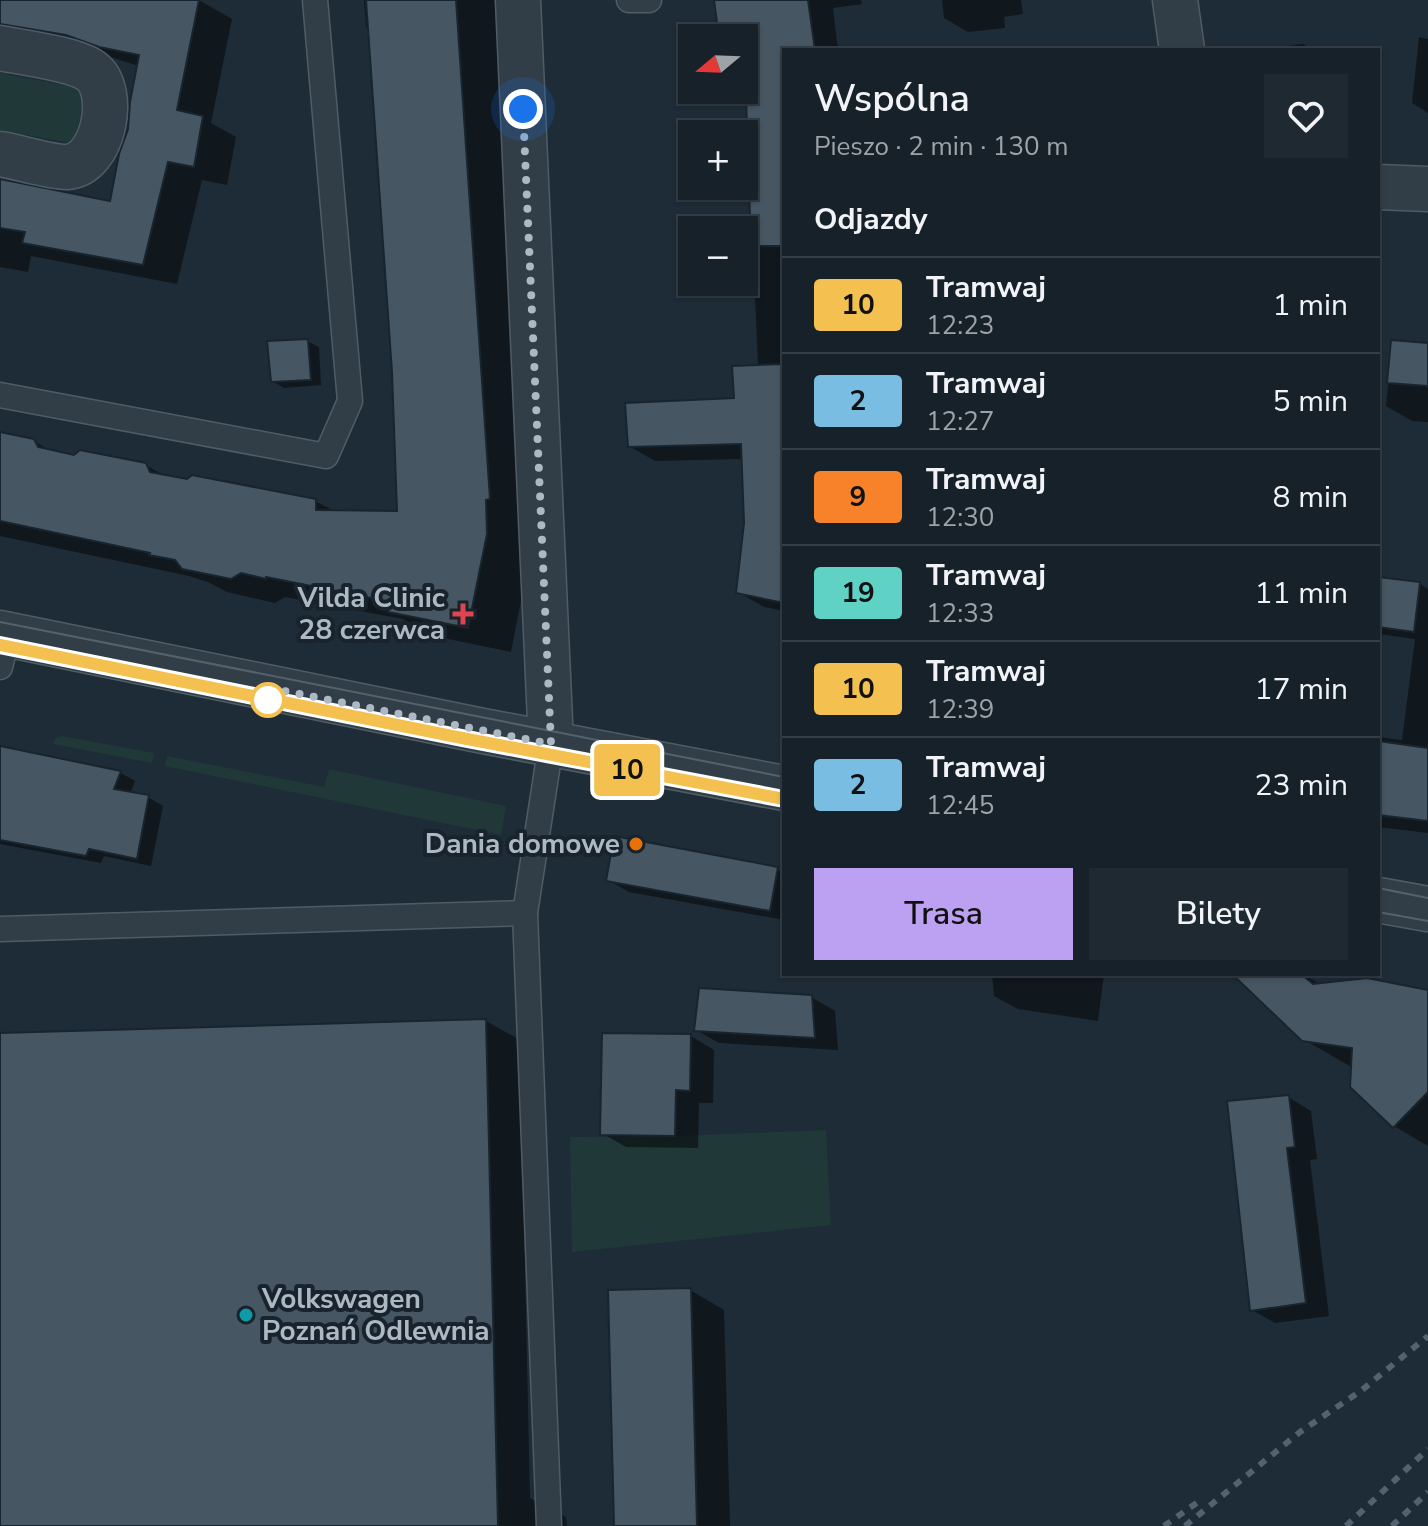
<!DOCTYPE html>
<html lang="pl">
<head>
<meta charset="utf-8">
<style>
	body { margin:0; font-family:"Nunito Sans",sans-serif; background:#1f2931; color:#f1f3f6; height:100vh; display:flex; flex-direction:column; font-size:30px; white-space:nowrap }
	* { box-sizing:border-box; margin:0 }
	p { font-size:26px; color:#9ea3a8 }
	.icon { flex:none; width:44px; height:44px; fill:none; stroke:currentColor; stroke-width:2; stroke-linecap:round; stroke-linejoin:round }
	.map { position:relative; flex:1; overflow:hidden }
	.drawer { position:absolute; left:782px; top:48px; width:598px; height:928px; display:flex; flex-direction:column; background:#162129; border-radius:0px; box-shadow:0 2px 6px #0004,0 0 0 2px #353e46 }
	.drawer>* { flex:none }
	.badge { padding:0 16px; border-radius:6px; font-size:28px; line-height:52px }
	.needle { width:52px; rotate:251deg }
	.fabs { position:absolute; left:678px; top:24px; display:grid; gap:16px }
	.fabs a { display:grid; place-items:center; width:80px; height:80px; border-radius:0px; background:#162129; box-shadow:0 2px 6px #0004,0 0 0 2px #353e46; font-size:40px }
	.you { position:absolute; width:40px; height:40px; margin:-20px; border:6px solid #fff; border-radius:50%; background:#1a73e8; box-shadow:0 0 0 12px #1a73e833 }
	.map>.badge { position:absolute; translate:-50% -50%; box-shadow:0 0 0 4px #fff }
	h2 { padding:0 32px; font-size:30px; line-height:72px }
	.round { display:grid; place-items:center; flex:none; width:84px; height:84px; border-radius:0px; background:#1f2931 }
	.headline { display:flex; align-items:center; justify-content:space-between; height:136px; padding:0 32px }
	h1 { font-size:38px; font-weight:600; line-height:60px }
	.primary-button { display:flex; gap:16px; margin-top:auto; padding:16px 32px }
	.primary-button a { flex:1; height:92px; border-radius:0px; background:#bca0f2; color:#111; font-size:32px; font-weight:600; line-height:92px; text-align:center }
	.primary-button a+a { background:#1f2931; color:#f1f3f6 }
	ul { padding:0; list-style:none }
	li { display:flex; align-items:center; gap:24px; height:96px; padding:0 32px; border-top:2px solid #353e46 }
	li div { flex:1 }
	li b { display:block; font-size:30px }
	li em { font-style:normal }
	li .badge { min-width:88px; font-weight:700; text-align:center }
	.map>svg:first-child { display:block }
	.green { fill:#203838 }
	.shadow { fill:#0007 }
	.building { fill:#465763; stroke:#19252e; stroke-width:2 }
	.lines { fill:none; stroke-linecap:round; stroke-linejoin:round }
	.service-casing { stroke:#4f5c66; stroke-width:27 }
	.minor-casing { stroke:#4f5c66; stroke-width:47 }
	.tertiary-casing { stroke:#4f5c66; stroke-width:47 }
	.service { stroke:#323e47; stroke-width:24 }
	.minor { stroke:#323e47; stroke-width:44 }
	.tertiary { stroke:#323e47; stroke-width:44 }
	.tram { stroke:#53626f; stroke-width:2 }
	.rail { stroke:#53626f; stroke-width:6; stroke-dasharray:8 8; stroke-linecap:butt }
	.line-casing { stroke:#fff; stroke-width:18 }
	.line { stroke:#f4c04f; stroke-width:12 }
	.walk { stroke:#acb9c5; stroke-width:8; stroke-dasharray:0 14.4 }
	.health-dot { fill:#e0444e; stroke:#18232c; stroke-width:3 }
	.stop-dot { fill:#fff; stroke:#f4c04f; stroke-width:4 }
	.food-dot { fill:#e8710a; stroke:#18232c; stroke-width:3 }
	.culture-dot { fill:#0f9aa8; stroke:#18232c; stroke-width:3 }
	.labels { text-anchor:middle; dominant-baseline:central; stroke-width:8; stroke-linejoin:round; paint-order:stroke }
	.poi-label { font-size:28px; font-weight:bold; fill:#acb9c5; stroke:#18232c; text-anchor:end }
</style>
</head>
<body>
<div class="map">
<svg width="1428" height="1526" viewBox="0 0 1428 1526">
	<rect width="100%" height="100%" fill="#1e2c37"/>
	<!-- green -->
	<g class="green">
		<polygon points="0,73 85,89 75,144 0,130"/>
		<polygon points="62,736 154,753 152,763 53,744 56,738"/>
		<polygon points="167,756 324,787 329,769 506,806 501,835 165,766"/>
		<polygon points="826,1130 831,1225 572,1252 570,1137 675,1136"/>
	</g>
	<!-- shadow -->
	<g class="shadow">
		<polygon points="0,0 199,0 232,19 211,123 236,137 227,185 202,180 177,284 31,256 28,272 0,267 0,182 112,203 130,129 139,66 88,50 0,39"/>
		<polygon points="364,0 497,0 529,559 511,652 434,636 403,619 285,597 275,603 227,592 208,582 189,576 0,536 0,434 33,441 53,452 146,465 166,477 315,501 336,512 399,513 394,372 370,30 366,27"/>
		<polygon points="716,0 861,0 862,4 833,8 838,50 784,50 784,611 764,607 738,592 746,523 743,459 655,461 629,446 736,400 758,367 744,38 721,38"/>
		<polygon points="942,0 1021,0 1023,14 1004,17 1005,28 968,32 944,18"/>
		<polygon points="1419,37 1428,39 1428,113 1412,103"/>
		<polygon points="1303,44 1313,50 1254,50"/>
		<polygon points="307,341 319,347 321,385 284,388 272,381"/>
		<polygon points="1392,342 1428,345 1428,422 1412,421 1386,406"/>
		<polygon points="1378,579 1420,584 1428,589 1428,833 1378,827 1378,737 1402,740 1415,639 1378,634"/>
		<polygon points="0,748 121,773 135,781 130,794 148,797 163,806 151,866 104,856 101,863 0,844"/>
		<polygon points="777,869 784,873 784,920 629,892 608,880"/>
		<polygon points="992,974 1104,974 1098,1021 1018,1009 994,996"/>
		<polygon points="1235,974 1302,974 1322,985 1428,992 1428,1146 1394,1126 1353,1068 1303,1039"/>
		<polygon points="811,997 835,1011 838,1050 719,1043 696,1030"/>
		<polygon points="486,1021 520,1040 530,1498 566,1517 567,1526 0,1526 0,1035"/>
		<polygon points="691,1036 714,1050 713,1103 699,1103 698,1148 626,1147 603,1134"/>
		<polygon points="1288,1097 1311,1111 1317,1159 1310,1160 1329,1316 1275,1323 1252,1310"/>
		<polygon points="690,1290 724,1310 730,1526 616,1526"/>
	</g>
	<!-- building -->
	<g class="building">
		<polygon points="0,0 199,0 177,110 203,116 194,167 168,162 143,265 22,243 25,232 0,228 0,179 110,201 119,154 128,129 130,102 139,55 99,47 66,35 0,24"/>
		<polygon points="366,0 456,0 490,499 486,500 487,534 468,628 388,612 391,602 266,577 266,579 241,573 231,579 182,569 175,560 149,555 150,553 0,521 0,432 34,439 38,447 74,455 80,450 146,463 150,472 187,479 192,475 316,499 316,510 397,511 392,372"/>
		<polygon points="714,0 808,0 815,50 784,50 784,246 751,246 744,38 719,38"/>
		<polygon points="308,339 311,380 271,382 267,341"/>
		<polygon points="1391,340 1428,343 1428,386 1387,383"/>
		<polygon points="784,364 784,603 736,593 744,523 741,444 628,447 625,403 734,398 732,366"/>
		<polygon points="1378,577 1420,582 1414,632 1378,627"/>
		<polygon points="1378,741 1428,748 1428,821 1378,815"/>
		<polygon points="0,746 121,771 114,789 149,795 137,859 89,849 86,856 0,840"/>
		<polygon points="614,836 778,867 770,911 606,881"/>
		<polygon points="1232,974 1301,974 1313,984 1367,978 1428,990 1428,1092 1393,1128 1350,1087 1352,1048 1302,1041"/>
		<polygon points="699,988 812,995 815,1038 694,1031"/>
		<polygon points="486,1019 498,1526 0,1526 0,1033"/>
		<polygon points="602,1033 691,1034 690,1091 676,1090 675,1136 600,1135"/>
		<polygon points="1289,1095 1295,1147 1287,1148 1306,1303 1250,1311 1227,1101"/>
		<polygon points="691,1288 697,1526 614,1526 608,1290"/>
	</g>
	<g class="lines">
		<!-- service casing -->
		<g class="service-casing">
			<g id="service">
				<polyline points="629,0 649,0"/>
				<polyline points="0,395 326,456 350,401 315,0"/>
				<polyline points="0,667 8,634"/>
				<polyline points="0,929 525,913"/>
				<polyline points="549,1526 525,913 551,744"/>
			</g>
		</g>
		<!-- minor casing -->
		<g class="minor-casing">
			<g id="minor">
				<polyline points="518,0 551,744"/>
				<polyline points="1175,0 1182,50"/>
				<path d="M0,48C20,52 75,59 91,71C118,90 104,165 67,167C49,167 19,157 0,154"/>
				<polyline points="1378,187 1428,189"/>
			</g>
		</g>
		<!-- tertiary casing -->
		<g class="tertiary-casing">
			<g id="tertiary">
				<polyline points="0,633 483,731 784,788"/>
				<polyline points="1378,900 1428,909"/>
			</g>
		</g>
		<!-- service -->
		<use href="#service" class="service"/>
		<!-- minor -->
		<use href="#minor" class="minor"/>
		<!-- tertiary -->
		<use href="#tertiary" class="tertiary"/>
		<!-- tram -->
		<g class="tram">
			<polyline points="0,622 784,777"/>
			<polyline points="0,645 481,742 784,799"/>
			<polyline points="1378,888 1428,898"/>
			<polyline points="1378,912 1428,921"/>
		</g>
		<!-- rail -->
		<g class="rail">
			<polyline points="1164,1526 1198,1502"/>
			<polyline points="1185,1526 1300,1432 1362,1390 1428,1336"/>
			<polyline points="1346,1526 1428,1449"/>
			<polyline points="1392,1526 1428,1492"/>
		</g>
	</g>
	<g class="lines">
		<!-- line casing -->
		<g class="line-casing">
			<polyline id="line" points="0,645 462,738 784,799"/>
		</g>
		<!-- line -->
		<use href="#line" class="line"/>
		<!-- walk -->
		<polyline class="walk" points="268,700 269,688 551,744 523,109"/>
	</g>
	<!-- markers -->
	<path class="health-dot" d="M459 602h8v8h8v8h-8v8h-8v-8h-8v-8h8z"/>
	<circle class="stop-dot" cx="268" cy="700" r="16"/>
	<circle class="food-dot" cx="636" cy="844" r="8"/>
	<circle class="culture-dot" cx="246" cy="1315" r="8"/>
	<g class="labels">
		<!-- poi labels -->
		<g class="poi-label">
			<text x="445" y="598">Vilda Clinic<tspan x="445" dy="32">28 czerwca</tspan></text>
			<text x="620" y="844">Dania domowe</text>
			<text x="262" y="1299" text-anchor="start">Volkswagen<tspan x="262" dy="32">Poznań Odlewnia</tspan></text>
		</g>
	</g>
</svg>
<div class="fabs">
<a><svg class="needle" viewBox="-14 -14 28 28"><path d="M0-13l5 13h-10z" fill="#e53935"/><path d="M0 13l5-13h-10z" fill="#9ea3a8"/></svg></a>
<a>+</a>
<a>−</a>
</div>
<div class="you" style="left:523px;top:109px"></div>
<b class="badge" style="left:627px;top:770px;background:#f4c04f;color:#111">10</b>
<section class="drawer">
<div class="headline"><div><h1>Wspólna</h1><p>Pieszo · 2 min · 130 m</p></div><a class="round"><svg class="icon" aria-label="heart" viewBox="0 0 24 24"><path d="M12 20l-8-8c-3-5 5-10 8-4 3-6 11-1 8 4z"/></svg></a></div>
<h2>Odjazdy</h2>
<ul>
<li><span class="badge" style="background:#f4c04f;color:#111">10</span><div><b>Tramwaj</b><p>12:23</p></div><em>1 min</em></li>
<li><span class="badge" style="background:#79bee2;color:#111">2</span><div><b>Tramwaj</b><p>12:27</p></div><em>5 min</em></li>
<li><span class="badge" style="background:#f7822a;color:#111">9</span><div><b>Tramwaj</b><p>12:30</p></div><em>8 min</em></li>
<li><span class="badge" style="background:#60d1c5;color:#111">19</span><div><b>Tramwaj</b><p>12:33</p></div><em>11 min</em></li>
<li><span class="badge" style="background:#f4c04f;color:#111">10</span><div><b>Tramwaj</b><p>12:39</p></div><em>17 min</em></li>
<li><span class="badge" style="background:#79bee2;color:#111">2</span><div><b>Tramwaj</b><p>12:45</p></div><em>23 min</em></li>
</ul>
<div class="primary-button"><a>Trasa</a><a>Bilety</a></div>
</section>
</div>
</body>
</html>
